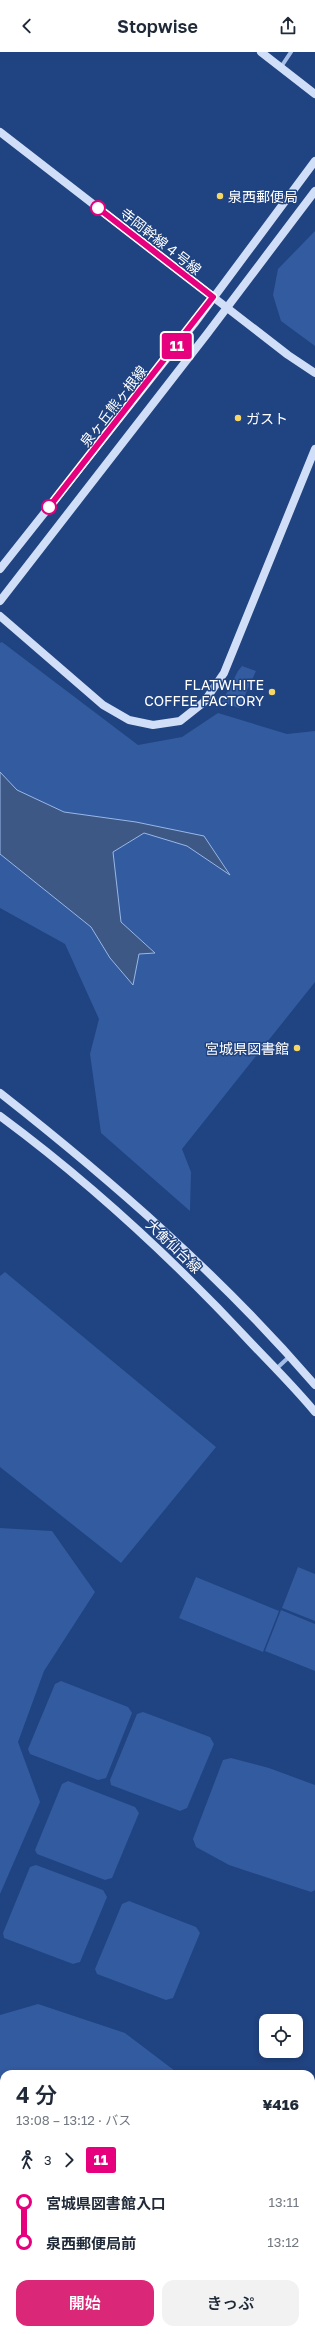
<!DOCTYPE html>
<html lang="ja">
<head>
<meta charset="utf-8">
<style>
	body { margin:0; font-family:"Golos Text","Noto Sans JP",sans-serif; background:#f2f2f3; color:#1f2937; height:100vh; display:flex; flex-direction:column; font-size:15px; white-space:nowrap }
	* { box-sizing:border-box; margin:0 }
	p { font-size:13px; color:#747a83 }
	.icon { flex:none; width:22px; height:22px; fill:none; stroke:currentColor; stroke-width:2; stroke-linecap:round; stroke-linejoin:round }
	.map { position:relative; flex:1; overflow:hidden }
	.sheet { position:absolute; left:0px; top:2018px; width:315px; height:264px; display:flex; flex-direction:column; background:#fff; border-radius:12px 12px 0 0; box-shadow:0 2px 6px #0003 }
	.sheet>* { flex:none }
	.badge { padding:0 8px; border-radius:3px; font-size:14px; line-height:26px }
	.controls { position:absolute; left:259px; top:1962px; display:grid; gap:8px }
	.controls a { display:grid; place-items:center; width:44px; height:44px; border-radius:8px; background:#fff; box-shadow:0 2px 6px #0003; font-size:20px }
	.map>.badge { position:absolute; translate:-50% -50%; box-shadow:0 0 0 2px #fff }
	.legs { display:flex; align-items:center; gap:6px; height:44px; padding:0 16px; font-size:13px }
	.legs p { margin-inline-start:auto }
	.headline { display:flex; align-items:center; justify-content:space-between; height:68px; padding:0 16px }
	h1 { font-size:22px; font-weight:600; line-height:30px }
	.action { display:flex; gap:8px; margin-top:auto; padding:8px 16px }
	.action a { flex:1; height:46px; border-radius:12px; background:#db2777; color:#fff; font-size:16px; font-weight:600; line-height:46px; text-align:center }
	.action a+a { background:#f2f2f3; color:#1f2937 }
	ul { padding:0 16px; list-style:none }
	li { display:flex; align-items:center; gap:14px; height:40px; font-size:15px }
	li i { display:grid; place-items:center; width:6px; height:100%; margin:0 5px; background:currentColor }
	li i::after { content:''; width:10px; height:10px; margin:-5px; border:3px solid; border-radius:50%; background:#fff }
	li p { margin-inline-start:auto }
	li:first-child i { background:linear-gradient(#0000 50%,currentColor 0) }
	li:last-child i { background:linear-gradient(currentColor 50%,#0000 0) }
	header { display:flex; justify-content:space-between; align-items:center; height:52px; padding:0 16px; background:#fff; font-size:18px; font-weight:600 }
	.map>svg:first-child { display:block }
	.green { fill:#335b9f }
	.water { fill:#3e5885; stroke:#99b8ea }
	.lines { fill:none; stroke-linecap:round; stroke-linejoin:round }
	.street { stroke:#a5bee8; stroke-width:4 }
	.secondary { stroke:#d0def7; stroke-width:8 }
	.line-1-casing { stroke:#fff; stroke-width:9 }
	.line-1 { stroke:#e6007e; stroke-width:6 }
	.poi-dot { fill:#f6d766; stroke:#204381; stroke-width:1.5 }
	.stop-1-dot { fill:#fff; stroke:#e6007e; stroke-width:2 }
	.labels { text-anchor:middle; dominant-baseline:central; stroke-width:3; stroke-linejoin:round; paint-order:stroke }
	.poi-label { font-size:14px; fill:#fff; stroke:#204381; text-anchor:start }
	.street-label { font-size:14px; fill:#fff; stroke:#204381 }
</style>
</head>
<body>
<header><svg class="icon" aria-label="back" viewBox="0 0 24 24"><path d="M15 5l-7 7 7 7"/></svg>Stopwise<svg class="icon" aria-label="share" viewBox="0 0 24 24"><path d="M12 15V3M7 8l5-5 5 5M5 13v7h14v-7"/></svg></header>
<div class="map">
<svg width="315" height="2282" viewBox="0 0 315 2282">
	<rect width="100%" height="100%" fill="#204381"/>
	<!-- green -->
	<g class="green">
		<polygon points="315,179 315,294 281,269 273,243 278,217"/>
		<polygon points="2,590 138,693 182,685 218,661 287,682 315,679 315,930 182,1097 191,1120 190,1159 101,1081 90,1002 99,967 65,892 0,856 0,802 91,875 110,906 133,933 139,902 155,901 121,870 113,800 144,781 187,794 230,822 204,784 136,770 64,760 16,738 0,720 0,591"/>
		<polygon points="242,614 256,619 239,656 222,650 238,619"/>
		<polygon points="5,1220 216,1395 121,1511 0,1415 0,1224"/>
		<polygon points="0,1476 52,1479 95,1540 44,1619 18,1690 40,1750 0,1842"/>
		<polygon points="298,1515 315,1522 315,1569 282,1556"/>
		<polygon points="196,1525 279,1559 263,1600 179,1566"/>
		<polygon points="281,1558 315,1572 315,1619 265,1599"/>
		<polygon points="61,1629 128,1655 132,1661 106,1726 98,1728 30,1702 28,1697 55,1632"/>
		<polygon points="143,1660 210,1685 214,1692 187,1756 180,1759 111,1733 110,1728 137,1662"/>
		<polygon points="231,1706 269,1716 315,1733 315,1838 311,1840 229,1813 196,1795 193,1787 223,1708"/>
		<polygon points="68,1729 135,1755 139,1761 112,1826 105,1828 37,1802 35,1798 62,1732"/>
		<polygon points="36,1813 103,1838 107,1845 80,1910 73,1912 4,1886 3,1881 30,1815"/>
		<polygon points="129,1849 196,1875 200,1881 173,1946 166,1948 97,1922 95,1917 122,1852"/>
		<polygon points="38,1952 125,1981 179,2022 4,2022 4,2278 311,2278 311,2082 315,2084 315,2282 0,2282 0,1963"/>
	</g>
	<!-- water -->
	<polygon class="water" points="0,720 17,738 64,760 136,770 204,784 230,823 187,794 144,781 113,800 121,870 155,901 139,902 133,933 110,906 91,875 0,802"/>
	<g class="lines">
		<!-- street -->
		<g class="street">
			<polyline points="281,15 291,0"/>
			<polyline points="276,1317 290,1304"/>
		</g>
		<!-- secondary -->
		<g class="secondary">
			<polyline points="261,0 315,42"/>
			<polyline points="0,80 288,303 315,321"/>
			<polyline points="0,517 194,272 315,109"/>
			<polyline points="0,549 207,282 315,139"/>
			<polyline points="0,564 103,653 129,668 153,673 180,669 204,650 224,621 315,397"/>
			<path d="M0,1041C112,1129 221,1224 315,1333"/>
			<path d="M0,1064C92,1132 175,1209 253,1293C274,1315 296,1337 315,1360"/>
		</g>
	</g>
	<g class="lines">
		<!-- line-1 casing -->
		<g class="line-1-casing">
			<polyline id="line-1" points="49,455 213,245 98,156"/>
		</g>
		<!-- line-1 -->
		<use href="#line-1" class="line-1"/>
	</g>
	<!-- markers -->
	<g class="poi-dot">
		<circle cx="220" cy="144" r="4"/>
		<circle cx="238" cy="366" r="4"/>
		<circle cx="272" cy="640" r="4"/>
		<circle cx="297" cy="996" r="4"/>
	</g>
	<g class="stop-1-dot">
		<circle cx="98" cy="156" r="7"/>
		<circle cx="49" cy="455" r="7"/>
	</g>
	<g class="labels">
		<!-- poi labels -->
		<g class="poi-label">
			<text x="228" y="144">泉西郵便局</text>
			<text x="246" y="366">ガスト</text>
			<text x="264" y="632" text-anchor="end">FLATWHITE<tspan x="264" dy="16">COFFEE FACTORY</tspan></text>
			<text x="289" y="996" text-anchor="end">宮城県図書館</text>
		</g>
		<!-- street labels -->
		<g class="street-label">
			<text transform="translate(161 189) rotate(38)">寺岡幹線４号線</text>
			<text transform="translate(113 354) rotate(-52)">泉ヶ丘熊ヶ根線</text>
			<text transform="translate(174 1194) rotate(44)">大衡仙台線</text>
		</g>
	</g>
</svg>
<div class="controls">
<a><svg class="icon" aria-label="locate" viewBox="0 0 24 24"><circle cx="12" cy="12" r="6"/><path d="M12 2v4M12 18v4M2 12h4M18 12h4"/></svg></a>
</div>
<b class="badge" style="left:177px;top:294px;background:#e6007e;color:#fff">11</b>
<section class="sheet">
<div class="headline"><div><h1>4 分</h1><p>13:08 – 13:12 · バス</p></div><b>¥416</b></div>
<div class="legs"><svg class="icon" aria-label="walk" viewBox="0 0 24 24"><circle cx="13" cy="4" r="2"/><path d="M13 8l-2 6 4 7M11 14l-3 7M7 12l3-4h3l4 4"/></svg>3<svg class="icon" aria-label="forward" viewBox="0 0 24 24"><path d="M9 5l7 7-7 7"/></svg><b class="badge" style="background:#e6007e;color:#fff">11</b></div>
<ul>
<li><i style="color:#e6007e"></i><b>宮城県図書館入口</b><p>13:11</p></li>
<li><i style="color:#e6007e"></i><b>泉西郵便局前</b><p>13:12</p></li>
</ul>
<div class="action"><a>開始</a><a>きっぷ</a></div>
</section>
</div>
</body>
</html>
